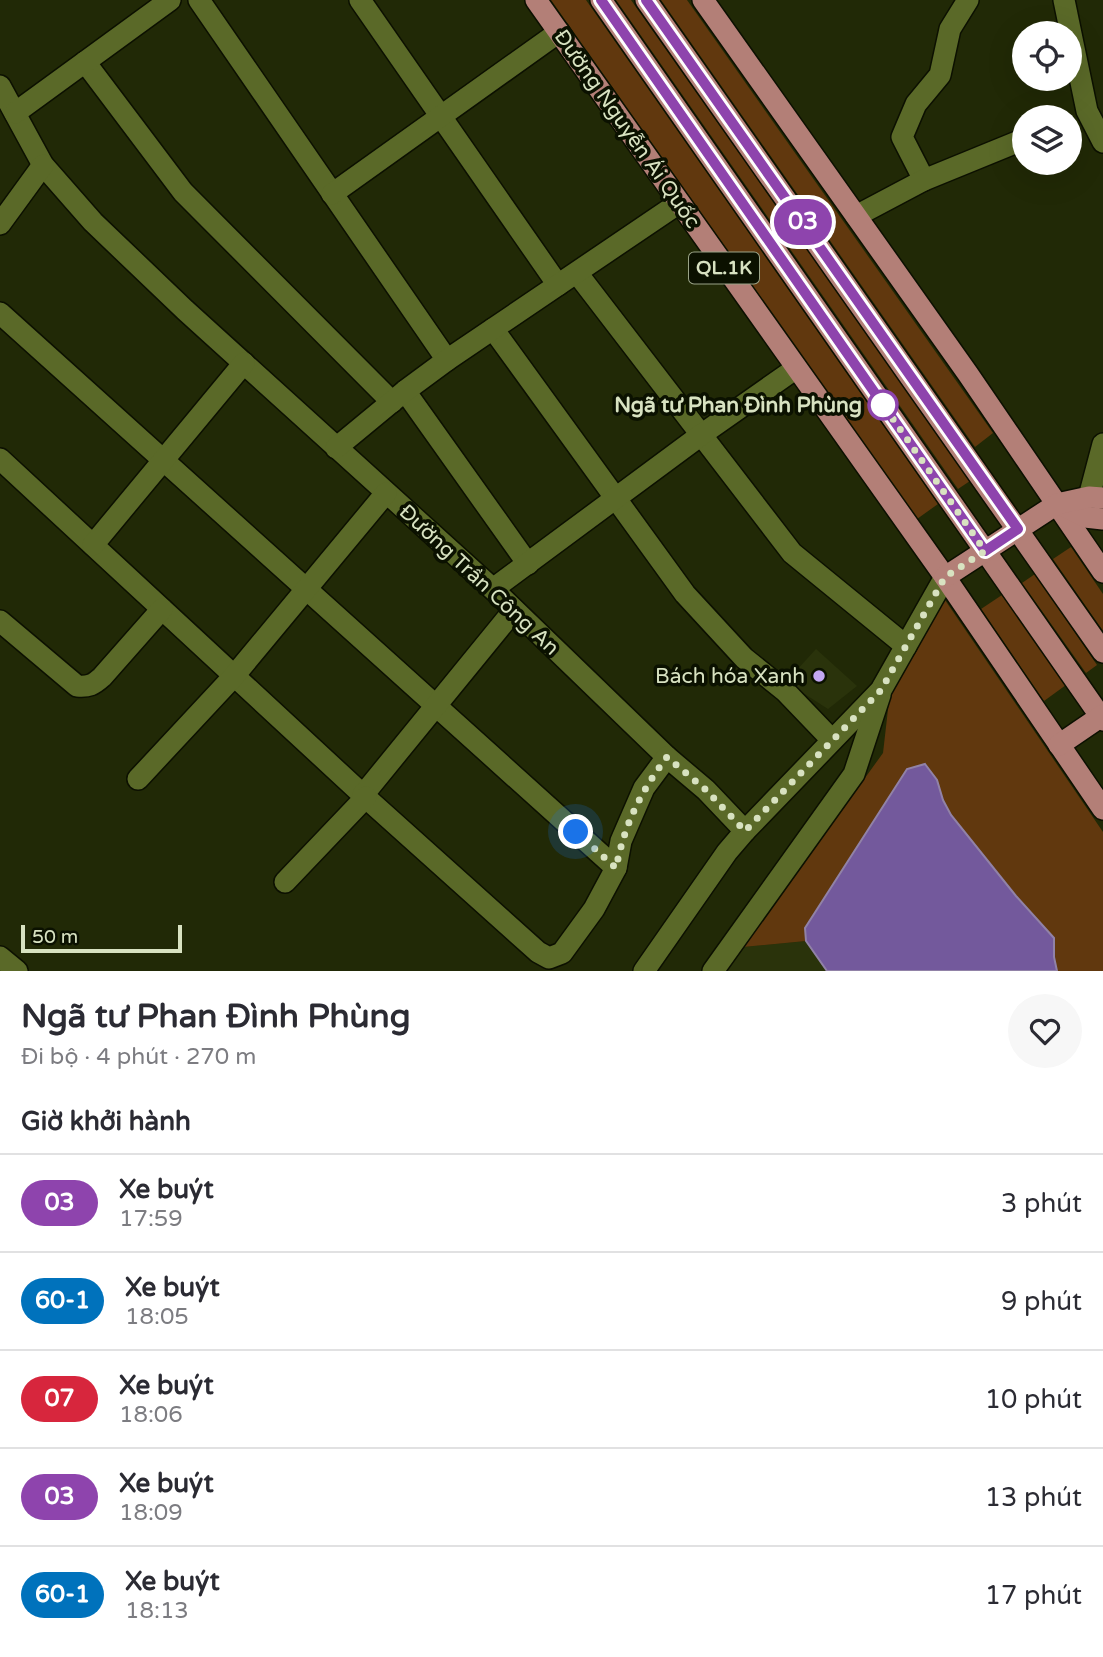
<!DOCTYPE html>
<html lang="vi">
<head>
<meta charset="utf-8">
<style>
	body { margin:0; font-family:"Varela Round",sans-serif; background:#f7f7f7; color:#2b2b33; height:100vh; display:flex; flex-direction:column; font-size:26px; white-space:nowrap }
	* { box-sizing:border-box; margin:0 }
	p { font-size:23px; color:#7c7c81 }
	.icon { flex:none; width:38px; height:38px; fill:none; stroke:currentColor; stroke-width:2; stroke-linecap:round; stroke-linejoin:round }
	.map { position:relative; height:971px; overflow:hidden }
	.side { display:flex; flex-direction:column; background:#fff; flex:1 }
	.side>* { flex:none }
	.badge { padding:0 14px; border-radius:23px; font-size:24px; line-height:46px }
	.fabs { position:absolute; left:1012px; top:21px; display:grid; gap:14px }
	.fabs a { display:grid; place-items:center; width:70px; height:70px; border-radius:50%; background:#fff; box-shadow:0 7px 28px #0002; font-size:35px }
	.scale { position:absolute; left:21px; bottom:18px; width:161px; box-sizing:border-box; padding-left:7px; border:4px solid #d8e2c1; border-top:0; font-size:19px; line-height:24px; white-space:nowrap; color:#d8e2c1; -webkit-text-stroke:5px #0b1100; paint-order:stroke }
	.you { position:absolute; width:35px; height:35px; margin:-18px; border:5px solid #fff; border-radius:50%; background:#1a73e8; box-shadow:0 0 0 10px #1a73e833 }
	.map>.badge { position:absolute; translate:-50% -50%; box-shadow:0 0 0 4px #fff }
	h2 { padding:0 21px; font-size:26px; line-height:63px }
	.round { display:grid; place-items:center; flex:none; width:74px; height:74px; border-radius:37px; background:#f7f7f7 }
	.summary { display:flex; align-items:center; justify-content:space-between; height:119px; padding:0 21px }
	h1 { font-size:33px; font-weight:700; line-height:52px }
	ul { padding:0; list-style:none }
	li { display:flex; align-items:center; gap:21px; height:98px; padding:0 21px; border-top:2px solid #e1e1e2 }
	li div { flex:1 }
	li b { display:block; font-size:26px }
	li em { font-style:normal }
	li .badge { min-width:77px; font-weight:700; text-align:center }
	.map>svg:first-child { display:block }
	.built { fill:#2a330b }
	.green { fill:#61380e }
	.water { fill:#73599c; stroke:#9182a7; stroke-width:2 }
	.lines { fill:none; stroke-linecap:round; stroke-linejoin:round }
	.minor-casing { stroke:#0c1001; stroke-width:24 }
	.major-casing { stroke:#0c1001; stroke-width:24 }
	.minor { stroke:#5a6928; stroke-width:21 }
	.major { stroke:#b37f77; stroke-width:21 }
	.line-casing { stroke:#fff; stroke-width:16 }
	.line { stroke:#8e44ad; stroke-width:10 }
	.walk { stroke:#d8e2c1; stroke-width:7; stroke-dasharray:0 12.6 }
	.stop-dot { fill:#fff; stroke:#8e44ad; stroke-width:3.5 }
	.poi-dot { fill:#c3a7f2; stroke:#0b1100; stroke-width:2.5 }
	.labels { text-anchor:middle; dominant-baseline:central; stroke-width:7; stroke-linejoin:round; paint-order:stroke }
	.shield { fill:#0b1100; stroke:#9aa387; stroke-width:2 }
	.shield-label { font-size:19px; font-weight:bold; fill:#d8e2c1 }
	.street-label { font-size:21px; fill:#d8e2c1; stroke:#0b1100 }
	.stop-label { font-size:21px; font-weight:bold; fill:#d8e2c1; stroke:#0b1100; text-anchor:end }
	.poi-label { font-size:21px; fill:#d8e2c1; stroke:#0b1100; text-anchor:end }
</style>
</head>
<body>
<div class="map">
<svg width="1103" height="971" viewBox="0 0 1103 971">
	<rect width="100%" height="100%" fill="#212906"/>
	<!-- built -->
	<g class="built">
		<polygon points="816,649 857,686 828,709 786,682"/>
		<polygon points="806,941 827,971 726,971 743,947"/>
	</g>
	<!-- green -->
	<g class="green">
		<polygon points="551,0 586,0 938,504 917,519"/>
		<polygon points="616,0 631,0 970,481 958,489"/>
		<polygon points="661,0 687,0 993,433 975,447"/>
		<polygon points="1071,547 1103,594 1103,631 1053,559"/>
		<polygon points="1035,574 1097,665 1086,673 1022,583"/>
		<polygon points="1002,595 1066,685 1044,701 981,609"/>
		<polygon points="945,600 1103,832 1103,971 827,971 806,941 743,947 883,753 890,692"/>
	</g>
	<!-- water -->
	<polygon class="water" points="925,764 937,780 943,800 951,815 1016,896 1054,938 1054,957 1057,971 827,971 806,941 805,928 907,769"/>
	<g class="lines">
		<!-- minor casing -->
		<g class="minor-casing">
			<g id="minor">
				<polyline points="199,0 447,360"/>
				<polyline points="360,0 558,285"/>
				<polyline points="1064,0 1087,111 1103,142"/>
				<polyline points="85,62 183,192 392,402"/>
				<polyline points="0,86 43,165 93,222 185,310 493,589 667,757 706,790 745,831 881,690 945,577"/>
				<polyline points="15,113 170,0"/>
				<polyline points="924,180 902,137 916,104 940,75 950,29 968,0"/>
				<polyline points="332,194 559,32"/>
				<polyline points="856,216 924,180 1017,142"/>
				<polyline points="0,224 43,165"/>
				<polyline points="577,273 792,553 906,646"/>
				<polyline points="0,313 616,868"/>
				<polyline points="493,329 685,594 744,658 785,691 832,740"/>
				<polyline points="405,391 528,564"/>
				<polyline points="336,448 405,391 447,360 679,203"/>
				<polyline points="0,459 363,795 538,952 549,958 562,953 594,909 616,868 621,841 644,788 667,757"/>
				<polyline points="1089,497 1103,444"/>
				<polyline points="93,545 244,363"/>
				<polyline points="493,589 701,435 795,369"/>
				<path d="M0,621L77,686C89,687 93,685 102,677L162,609"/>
				<polyline points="138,779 234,676 386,493"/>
				<polyline points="363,795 514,610"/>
				<polyline points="285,882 366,797"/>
				<polyline points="0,957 17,971"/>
				<polyline points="644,971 727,852 745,831"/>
				<polyline points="713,971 854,774 880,695"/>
			</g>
		</g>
		<!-- major casing -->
		<g class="major-casing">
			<g id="major">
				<polyline points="536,0 945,577 1103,809"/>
				<polyline points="601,0 1103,720"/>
				<polyline points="646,0 1103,652"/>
				<polyline points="703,0 968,374 1103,572"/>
				<polyline points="1059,504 1085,517 1103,519"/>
				<polyline points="945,577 1057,504 1089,497 1103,498"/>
				<polyline points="1059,745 1103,715"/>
			</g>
		</g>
		<!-- minor -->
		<use href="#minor" class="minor"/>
		<!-- major -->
		<use href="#major" class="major"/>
	</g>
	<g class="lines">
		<!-- line casing -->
		<g class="line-casing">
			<polyline id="line" points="601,0 985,551 1018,529 646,0"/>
		</g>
		<!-- line -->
		<use href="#line" class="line"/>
		<!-- walk -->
		<path class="walk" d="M576,832L616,868C625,823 640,793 667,757L706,790L745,831L881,690L945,577L985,551L877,396L883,405"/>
	</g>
	<!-- markers -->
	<circle class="stop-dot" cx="883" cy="405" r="14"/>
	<circle class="poi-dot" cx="819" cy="676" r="7"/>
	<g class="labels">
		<!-- shield labels -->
		<rect class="shield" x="689" y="252.5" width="70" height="31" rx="5"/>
		<g class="shield-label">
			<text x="724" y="268">QL.1K</text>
		</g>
		<!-- street labels -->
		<g class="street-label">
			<text transform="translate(627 129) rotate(55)">Đường Nguyễn Ái Quốc</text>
			<text transform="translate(479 580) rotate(43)">Đường Trần Công An</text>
		</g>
		<!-- stop labels -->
		<g class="stop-label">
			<text x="862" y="405">Ngã tư Phan Đình Phùng</text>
		</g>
		<!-- poi labels -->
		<g class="poi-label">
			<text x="805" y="676">Bách hóa Xanh</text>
		</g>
	</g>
</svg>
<div class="fabs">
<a><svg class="icon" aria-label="locate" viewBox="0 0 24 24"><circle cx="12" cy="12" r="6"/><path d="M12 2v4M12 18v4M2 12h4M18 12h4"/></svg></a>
<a><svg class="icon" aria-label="layers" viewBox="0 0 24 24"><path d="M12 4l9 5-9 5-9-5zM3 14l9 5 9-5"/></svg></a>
</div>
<div class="scale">50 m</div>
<div class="you" style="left:576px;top:832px"></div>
<b class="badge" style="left:803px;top:222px;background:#8e44ad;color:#fff">03</b>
</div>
<section class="side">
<div class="summary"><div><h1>Ngã tư Phan Đình Phùng</h1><p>Đi bộ · 4 phút · 270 m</p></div><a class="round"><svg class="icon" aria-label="heart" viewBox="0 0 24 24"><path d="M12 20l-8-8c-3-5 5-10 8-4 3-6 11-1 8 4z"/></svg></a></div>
<h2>Giờ khởi hành</h2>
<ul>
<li><span class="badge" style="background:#8e44ad;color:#fff">03</span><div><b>Xe buýt</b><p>17:59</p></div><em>3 phút</em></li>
<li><span class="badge" style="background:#0072bc;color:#fff">60-1</span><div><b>Xe buýt</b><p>18:05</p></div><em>9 phút</em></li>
<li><span class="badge" style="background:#d7263d;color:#fff">07</span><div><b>Xe buýt</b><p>18:06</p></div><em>10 phút</em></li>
<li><span class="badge" style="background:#8e44ad;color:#fff">03</span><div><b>Xe buýt</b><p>18:09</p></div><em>13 phút</em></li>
<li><span class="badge" style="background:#0072bc;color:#fff">60-1</span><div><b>Xe buýt</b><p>18:13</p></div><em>17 phút</em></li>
</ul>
</section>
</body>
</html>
